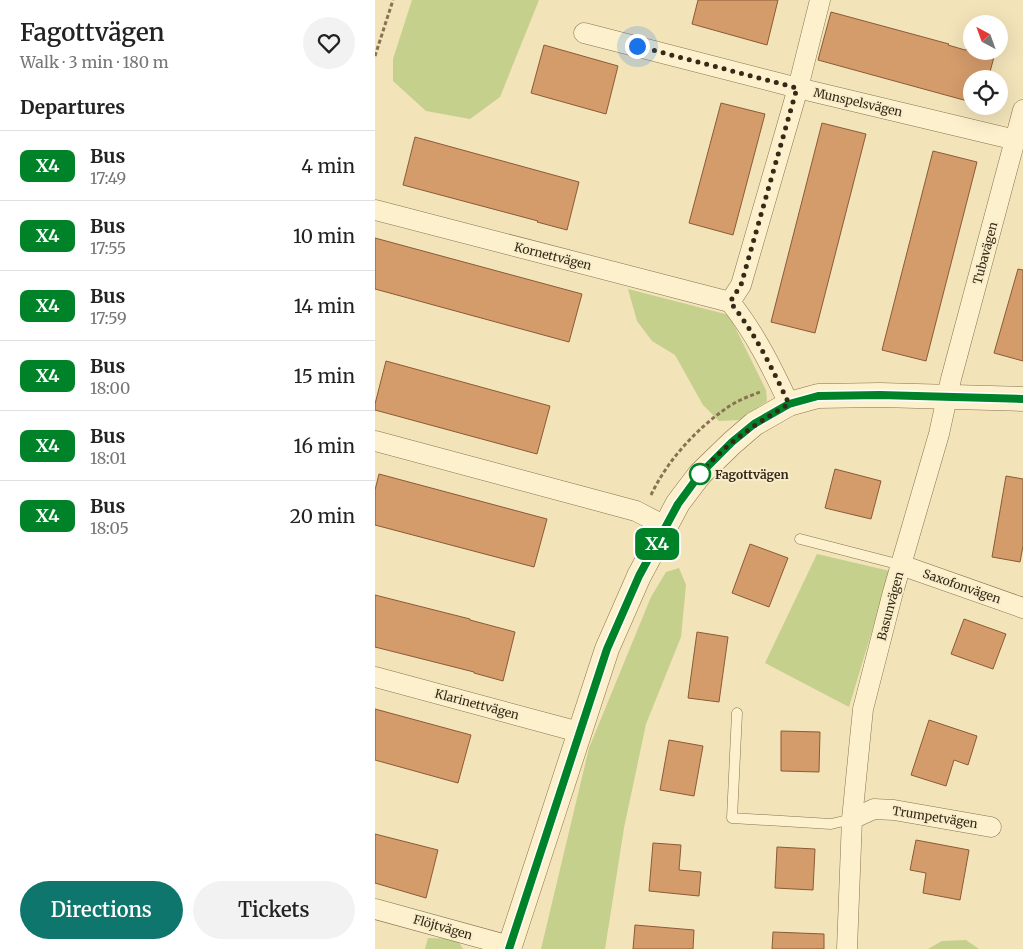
<!DOCTYPE html>
<html lang="en">
<head>
<meta charset="utf-8">
<style>
	body { margin:0; font-family:Merriweather,serif; background:#f2f2f2; color:#222; height:100vh; display:flex; flex-direction:column; font-size:19px; white-space:nowrap }
	* { box-sizing:border-box; margin:0 }
	p { font-size:16px; color:#767676 }
	.icon { flex:none; width:28px; height:28px; fill:none; stroke:currentColor; stroke-width:2; stroke-linecap:round; stroke-linejoin:round }
	.map { position:relative; flex:1; overflow:hidden }
	.sheet { display:flex; flex-direction:column; background:#fff; width:375px }
	.sheet>* { flex:none }
	.badge { padding:0 10px; border-radius:8px; font-size:18px; line-height:32px }
	.needle { width:32px; rotate:319deg }
	.fabs { position:absolute; left:588px; top:15px; display:grid; gap:10px }
	.fabs a { display:grid; place-items:center; width:45px; height:45px; border-radius:50%; background:#fff; box-shadow:0 5px 20px #0002; font-size:25px }
	.you { position:absolute; width:25px; height:25px; margin:-12px; border:4px solid #fff; border-radius:50%; background:#1a73e8; box-shadow:0 0 0 8px #1a73e833 }
	.map>.badge { position:absolute; translate:-50% -50%; box-shadow:0 0 0 2px #fff }
	h2 { padding:0 20px; font-size:19px; line-height:45px }
	.round { display:grid; place-items:center; flex:none; width:52px; height:52px; border-radius:26px; background:#f2f2f2 }
	.overview { display:flex; align-items:center; justify-content:space-between; height:85px; padding:0 20px }
	h1 { font-size:24px; font-weight:600; line-height:38px }
	.primary-button { display:flex; gap:10px; margin-top:auto; padding:10px 20px }
	.primary-button a { flex:1; height:58px; border-radius:30px; background:#0f766e; color:#fff; font-size:20px; font-weight:600; line-height:58px; text-align:center }
	.primary-button a+a { background:#f2f2f2; color:#222 }
	ul { padding:0; list-style:none }
	li { display:flex; align-items:center; gap:15px; height:70px; padding:0 20px; border-top:1px solid #e0e0e0 }
	li div { flex:1 }
	li b { display:block; font-size:19px }
	li em { font-style:normal }
	li .badge { min-width:55px; font-weight:700; text-align:center }
	main { display:flex; flex:1; min-height:0 }
	.map>svg:first-child { display:block }
	.green { fill:#c5d08d }
	.building { fill:#d49b6b; stroke:#8b5b36 }
	.lines { fill:none; stroke-linecap:round; stroke-linejoin:round }
	.service-casing { stroke:#897252; stroke-width:11 }
	.minor-casing { stroke:#897252; stroke-width:21 }
	.tertiary-casing { stroke:#897252; stroke-width:25 }
	.path { stroke:#897252; stroke-width:3; stroke-dasharray:4 2.5; stroke-linecap:butt }
	.service { stroke:#fcf0cd; stroke-width:10 }
	.minor { stroke:#fcf0cd; stroke-width:20 }
	.tertiary { stroke:#fcf0cd; stroke-width:24 }
	.line-casing { stroke:#fff; stroke-width:11 }
	.line { stroke:#008228; stroke-width:8 }
	.walk { stroke:#372919; stroke-width:5; stroke-dasharray:0 9 }
	.stop-dot { fill:#fff; stroke:#008228; stroke-width:2.5 }
	.labels { text-anchor:middle; dominant-baseline:central; stroke-width:4; stroke-linejoin:round; paint-order:stroke }
	.street-label { font-size:12px; fill:#372919; stroke:#f8edc9 }
	.stop-label { font-size:12px; font-weight:bold; fill:#372919; stroke:#f8edc9; text-anchor:start }
</style>
</head>
<body>
<main>
<section class="sheet">
<div class="overview"><div><h1>Fagottvägen</h1><p>Walk · 3 min · 180 m</p></div><a class="round"><svg class="icon" aria-label="heart" viewBox="0 0 24 24"><path d="M12 20l-8-8c-3-5 5-10 8-4 3-6 11-1 8 4z"/></svg></a></div>
<h2>Departures</h2>
<ul>
<li><span class="badge" style="background:#008228;color:#fff">X4</span><div><b>Bus</b><p>17:49</p></div><em>4 min</em></li>
<li><span class="badge" style="background:#008228;color:#fff">X4</span><div><b>Bus</b><p>17:55</p></div><em>10 min</em></li>
<li><span class="badge" style="background:#008228;color:#fff">X4</span><div><b>Bus</b><p>17:59</p></div><em>14 min</em></li>
<li><span class="badge" style="background:#008228;color:#fff">X4</span><div><b>Bus</b><p>18:00</p></div><em>15 min</em></li>
<li><span class="badge" style="background:#008228;color:#fff">X4</span><div><b>Bus</b><p>18:01</p></div><em>16 min</em></li>
<li><span class="badge" style="background:#008228;color:#fff">X4</span><div><b>Bus</b><p>18:05</p></div><em>20 min</em></li>
</ul>
<div class="primary-button"><a>Directions</a><a>Tickets</a></div>
</section>
<div class="map">
<svg width="648" height="949" viewBox="0 0 648 949">
	<rect width="100%" height="100%" fill="#f2e3b9"/>
	<!-- green -->
	<g class="green">
		<polygon points="37,0 164,0 125,97 95,119 51,111 18,81 18,59"/>
		<polygon points="253,289 354,315 391,390 392,401 364,420 344,421 328,405 300,355 277,341 262,321"/>
		<polygon points="442,554 515,571 474,707 390,663"/>
		<polygon points="304,568 311,585 306,637 271,724 249,828 230,949 166,949 214,748 276,597 291,572"/>
		<polygon points="53,938 82,939 88,949 50,949"/>
		<polygon points="591,940 604,949 553,949 567,941"/>
	</g>
	<!-- building -->
	<g class="building">
		<polygon points="323,0 403,0 392,45 317,24"/>
		<polygon points="456,12 574,44 573,45 590,50 596,49 596,51 619,57 613,79 596,79 596,102 443,60"/>
		<polygon points="169,45 243,66 231,114 156,93"/>
		<polygon points="346,103 390,114 358,235 314,223"/>
		<polygon points="447,123 491,134 440,333 396,322"/>
		<polygon points="40,137 204,182 192,230 162,222 163,221 28,185"/>
		<polygon points="558,151 602,162 551,361 507,350"/>
		<polygon points="0,238 207,294 194,342 0,289"/>
		<polygon points="643,269 648,270 648,361 619,353"/>
		<polygon points="11,361 175,406 162,454 0,410 0,404"/>
		<polygon points="460,469 506,481 496,519 450,508"/>
		<polygon points="4,474 172,519 159,567 0,525 0,490"/>
		<polygon points="631,476 648,479 648,546 645,562 617,557"/>
		<polygon points="375,544 413,558 394,607 357,593"/>
		<polygon points="0,595 95,619 95,620 140,632 128,681 99,673 99,672 0,647"/>
		<polygon points="589,619 631,634 618,669 576,654"/>
		<polygon points="322,632 353,637 344,702 313,698"/>
		<polygon points="0,709 96,735 83,783 0,760"/>
		<polygon points="554,720 602,736 593,765 579,760 571,786 536,775"/>
		<polygon points="406,731 445,732 444,772 406,771"/>
		<polygon points="294,740 328,746 319,796 285,790"/>
		<polygon points="0,834 63,850 51,898 0,883"/>
		<polygon points="541,840 594,850 585,900 548,893 551,873 535,870"/>
		<polygon points="278,843 306,845 304,870 326,872 324,896 274,891"/>
		<polygon points="402,847 440,849 438,890 400,888"/>
		<polygon points="260,925 319,930 318,949 258,949"/>
		<polygon points="398,932 449,934 449,949 397,949"/>
	</g>
	<g class="lines">
		<!-- service casing -->
		<g class="service-casing">
			<g id="service">
				<polyline points="425,539 526,565"/>
				<polyline points="362,713 357,818 456,824 477,819"/>
			</g>
		</g>
		<!-- minor casing -->
		<g class="minor-casing">
			<g id="minor">
				<polyline points="209,33 423,88 641,140"/>
				<polyline points="0,210 355,302"/>
				<polyline points="355,302 366,285 423,88 445,0"/>
				<path d="M355,302C380,333 397,368 414,404"/>
				<polyline points="0,441 261,511 292,527"/>
				<polyline points="526,565 648,608"/>
				<polyline points="0,677 204,732"/>
				<polyline points="477,819 499,809 519,810 616,827"/>
				<polyline points="0,909 135,946"/>
				<polyline points="472,949 477,819 488,709 518,592 564,434 576,379 648,110"/>
			</g>
		</g>
		<!-- tertiary casing -->
		<g class="tertiary-casing">
			<polyline id="tertiary" points="134,949 232,649 264,576 303,503 325,474 357,443 379,424 414,404 443,396 505,395 648,399"/>
		</g>
		<!-- path -->
		<g class="path">
			<polyline points="0,56 18,0"/>
			<path d="M276,495C292,461 321,429 353,407C362,401 374,396 385,392"/>
		</g>
		<!-- service -->
		<use href="#service" class="service"/>
		<!-- minor -->
		<use href="#minor" class="minor"/>
		<!-- tertiary -->
		<use href="#tertiary" class="tertiary"/>
	</g>
	<g class="lines">
		<!-- line casing -->
		<g class="line-casing">
			<polyline id="line" points="134,949 232,649 264,576 303,504 325,474 357,442 379,424 414,404 443,396 505,395 648,399"/>
		</g>
		<!-- line -->
		<use href="#line" class="line"/>
		<!-- walk -->
		<path class="walk" d="M262,46L422,88L366,285L355,302C380,333 397,368 414,404C380,424 350,444 325,474"/>
	</g>
	<!-- markers -->
	<circle class="stop-dot" cx="325" cy="474" r="10"/>
	<g class="labels">
		<!-- street labels -->
		<g class="street-label">
			<text transform="translate(483 102) rotate(13)">Munspelsvägen</text>
			<text transform="translate(610 253) rotate(-75)">Tubavägen</text>
			<text transform="translate(178 256) rotate(14)">Kornettvägen</text>
			<text transform="translate(587 586) rotate(19)">Saxofonvägen</text>
			<text transform="translate(515 606) rotate(-75)">Basunvägen</text>
			<text transform="translate(102 704) rotate(15)">Klarinettvägen</text>
			<text transform="translate(560 817) rotate(9)">Trumpetvägen</text>
			<text transform="translate(68 927) rotate(16)">Flöjtvägen</text>
		</g>
		<!-- stop labels -->
		<g class="stop-label">
			<text x="340" y="474">Fagottvägen</text>
		</g>
	</g>
</svg>
<div class="fabs">
<a><svg class="needle" viewBox="-14 -14 28 28"><path d="M0-13l5 13h-10z" fill="#e53935"/><path d="M0 13l5-13h-10z" fill="#767676"/></svg></a>
<a><svg class="icon" aria-label="locate" viewBox="0 0 24 24"><circle cx="12" cy="12" r="6"/><path d="M12 2v4M12 18v4M2 12h4M18 12h4"/></svg></a>
</div>
<div class="you" style="left:262px;top:46px"></div>
<b class="badge" style="left:282px;top:544px;background:#008228;color:#fff">X4</b>
</div>
</main>
</body>
</html>
